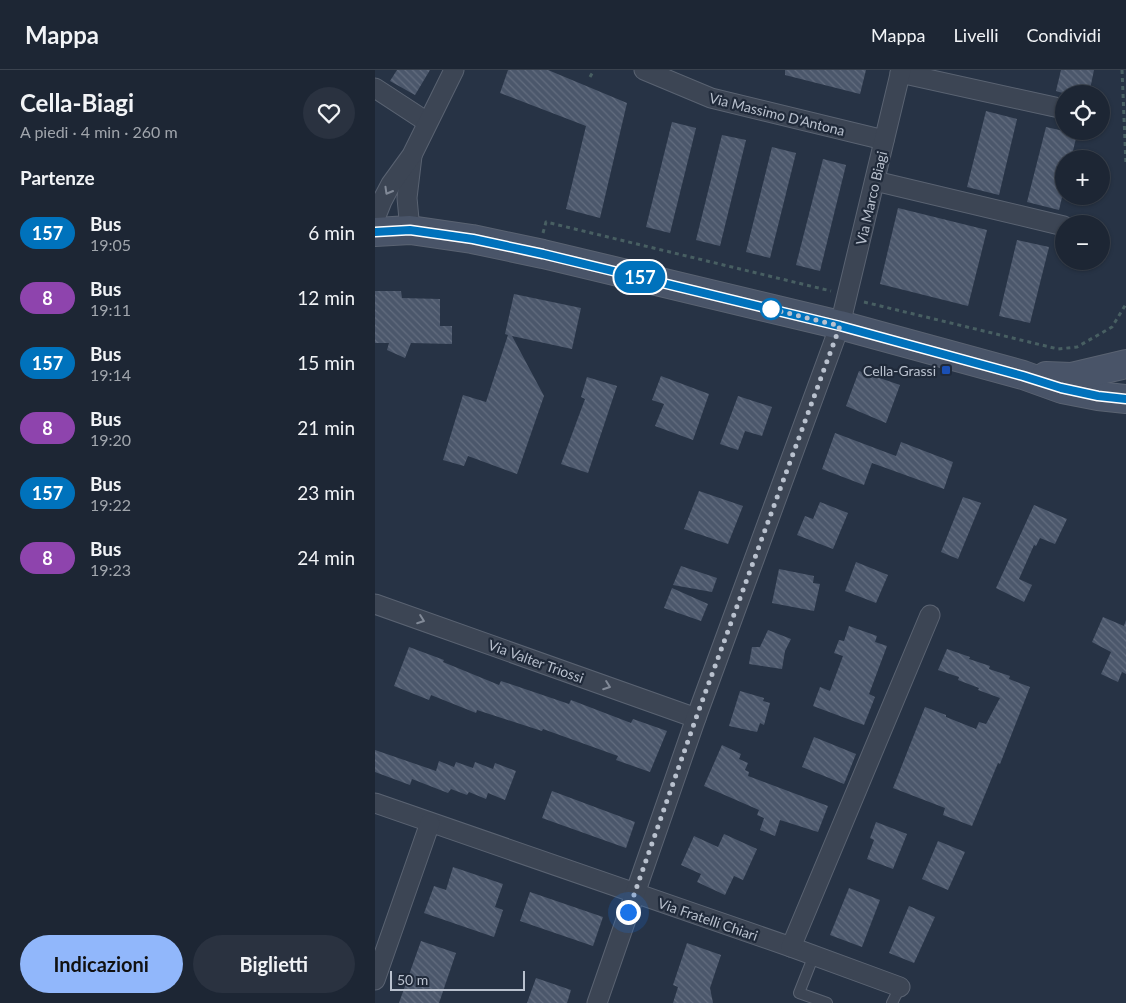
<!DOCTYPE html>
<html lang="it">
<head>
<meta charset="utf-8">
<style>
	body { margin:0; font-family:Lato,sans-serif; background:#2a3240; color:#f1f3f6; height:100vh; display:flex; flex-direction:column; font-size:19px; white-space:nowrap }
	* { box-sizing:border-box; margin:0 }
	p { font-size:16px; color:#a0a5ac }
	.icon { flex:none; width:28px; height:28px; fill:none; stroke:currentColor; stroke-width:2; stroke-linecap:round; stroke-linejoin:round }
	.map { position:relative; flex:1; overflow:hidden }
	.drawer { display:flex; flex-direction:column; background:#1d2634; width:375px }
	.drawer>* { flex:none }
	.badge { padding:0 10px; border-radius:16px; font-size:18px; line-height:32px }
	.tools { position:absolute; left:680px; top:15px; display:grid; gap:10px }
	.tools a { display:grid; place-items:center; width:55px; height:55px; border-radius:50%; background:#1d2634; box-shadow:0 1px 4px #0004,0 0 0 1px #3b434f; font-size:25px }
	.scale { position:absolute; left:15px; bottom:12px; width:135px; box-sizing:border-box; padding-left:5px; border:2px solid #b9c1ce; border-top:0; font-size:14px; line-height:18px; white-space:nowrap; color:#b9c1ce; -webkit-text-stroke:4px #202a3a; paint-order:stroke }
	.you { position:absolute; width:25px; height:25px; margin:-12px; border:4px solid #fff; border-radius:50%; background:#1a73e8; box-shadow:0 0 0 8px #1a73e833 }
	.map>.badge { position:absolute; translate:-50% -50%; box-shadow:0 0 0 2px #fff }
	h2 { padding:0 20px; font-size:19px; line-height:45px }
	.round { display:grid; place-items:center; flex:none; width:52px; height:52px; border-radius:26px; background:#2a3240 }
	.head { display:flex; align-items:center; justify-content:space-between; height:85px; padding:0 20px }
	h1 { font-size:24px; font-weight:700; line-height:38px }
	.cta { display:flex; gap:10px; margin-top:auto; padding:10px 20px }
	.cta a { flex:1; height:58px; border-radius:30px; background:#91b7fb; color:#111; font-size:20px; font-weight:700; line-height:58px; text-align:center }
	.cta a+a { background:#2a3240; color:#f1f3f6 }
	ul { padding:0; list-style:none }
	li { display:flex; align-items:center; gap:15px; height:65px; padding:0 20px }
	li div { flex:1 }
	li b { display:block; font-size:19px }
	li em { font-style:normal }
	li .badge { min-width:55px; font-weight:700; text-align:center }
	header { display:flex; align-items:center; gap:30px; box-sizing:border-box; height:70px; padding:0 25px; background:#1d2634; border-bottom:1px solid #3b434f }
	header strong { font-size:24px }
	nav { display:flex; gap:28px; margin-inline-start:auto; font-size:18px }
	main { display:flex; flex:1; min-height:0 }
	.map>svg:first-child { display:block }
	.building { fill:url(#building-back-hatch) }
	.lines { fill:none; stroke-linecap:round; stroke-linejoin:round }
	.lane-casing { stroke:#5a6372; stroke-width:12 }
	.street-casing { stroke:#5a6372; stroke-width:21 }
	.secondary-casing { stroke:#5a6372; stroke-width:30 }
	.path { stroke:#485f62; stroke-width:3; stroke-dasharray:4 4; stroke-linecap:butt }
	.lane { stroke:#3c4554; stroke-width:10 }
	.street { stroke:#3c4554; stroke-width:19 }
	.secondary { stroke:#495468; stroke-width:28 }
	.oneway { stroke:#818997 }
	.line-casing { stroke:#fff; stroke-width:11 }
	.line { stroke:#0072bc; stroke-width:8 }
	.walk { stroke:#b9c1ce; stroke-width:5; stroke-dasharray:0 9 }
	.stop-dot { fill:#fff; stroke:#0072bc; stroke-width:2.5 }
	.transit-dot { fill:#1a4fb4; stroke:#202a3a; stroke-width:2 }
	.labels { text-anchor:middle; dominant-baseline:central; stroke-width:4.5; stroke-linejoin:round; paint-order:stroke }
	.street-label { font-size:14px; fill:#b9c1ce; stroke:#202a3a }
	.poi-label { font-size:14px; fill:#b9c1ce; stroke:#202a3a; text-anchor:end }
</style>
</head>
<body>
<header>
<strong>Mappa</strong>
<nav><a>Mappa</a><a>Livelli</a><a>Condividi</a></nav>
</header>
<main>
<section class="drawer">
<div class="head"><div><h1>Cella-Biagi</h1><p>A piedi · 4 min · 260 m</p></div><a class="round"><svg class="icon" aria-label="heart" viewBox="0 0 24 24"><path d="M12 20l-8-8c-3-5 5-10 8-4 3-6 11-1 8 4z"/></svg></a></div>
<h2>Partenze</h2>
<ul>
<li><span class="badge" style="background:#0072bc;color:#fff">157</span><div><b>Bus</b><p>19:05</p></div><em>6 min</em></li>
<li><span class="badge" style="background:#8e44ad;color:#fff">8</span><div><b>Bus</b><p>19:11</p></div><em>12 min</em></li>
<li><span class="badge" style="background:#0072bc;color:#fff">157</span><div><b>Bus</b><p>19:14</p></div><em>15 min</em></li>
<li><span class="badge" style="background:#8e44ad;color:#fff">8</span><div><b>Bus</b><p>19:20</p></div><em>21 min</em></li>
<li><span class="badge" style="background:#0072bc;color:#fff">157</span><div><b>Bus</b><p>19:22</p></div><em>23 min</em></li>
<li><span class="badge" style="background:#8e44ad;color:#fff">8</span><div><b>Bus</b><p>19:23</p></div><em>24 min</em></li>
</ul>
<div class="cta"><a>Indicazioni</a><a>Biglietti</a></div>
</section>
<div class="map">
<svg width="751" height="933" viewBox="0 0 751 933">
	<defs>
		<pattern id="building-back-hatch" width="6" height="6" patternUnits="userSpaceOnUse" patternTransform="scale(1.25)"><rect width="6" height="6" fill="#4b576b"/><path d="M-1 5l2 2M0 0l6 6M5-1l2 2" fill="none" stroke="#636d7f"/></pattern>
	</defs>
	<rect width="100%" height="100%" fill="#273345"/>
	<!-- building -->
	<g class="building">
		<polygon points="22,0 55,0 40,25 15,11"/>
		<polygon points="133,0 173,0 252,33 225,148 191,139 211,56 125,23"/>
		<polygon points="410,0 491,0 485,24 410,5"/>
		<polygon points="686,0 719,0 714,24 691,24 681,21"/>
		<polygon points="611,41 642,49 624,125 592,117"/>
		<polygon points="297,52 321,58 295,163 271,157"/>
		<polygon points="671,57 702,64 696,89 689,89 689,119 684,140 652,132"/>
		<polygon points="347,65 371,70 345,176 321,170"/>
		<polygon points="397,77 421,83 395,188 371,182"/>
		<polygon points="448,89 471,95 445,201 421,195"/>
		<polygon points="523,138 612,160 593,236 505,214"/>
		<polygon points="642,170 674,177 655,253 624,246"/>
		<polygon points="0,221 26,221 27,228 65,229 65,256 77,256 77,274 36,273 30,288 12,280 14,273 0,273"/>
		<polygon points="139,224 206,238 197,279 137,266 169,326 142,404 93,386 89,396 68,390 88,325 111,332 133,265 130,264"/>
		<polygon points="484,301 525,315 511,353 471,336"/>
		<polygon points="286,306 334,324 318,370 280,356 289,334 277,330"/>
		<polygon points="212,307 242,316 213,403 186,394 210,329 206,327"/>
		<polygon points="363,326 397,337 387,366 370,361 363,380 345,374"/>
		<polygon points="460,363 521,386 526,372 578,392 569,419 497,393 489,415 447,399"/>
		<polygon points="324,421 368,436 353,474 309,459"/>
		<polygon points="588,427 606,433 583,489 566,482"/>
		<polygon points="445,432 473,443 458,479 422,465 430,446 438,449"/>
		<polygon points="659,435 692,449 680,474 665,468 661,476 659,475 644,509 657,515 649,532 621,518"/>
		<polygon points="481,492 513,505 501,533 470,521"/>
		<polygon points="306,496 342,508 337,522 298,515"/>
		<polygon points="404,499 439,506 438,513 445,514 439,541 397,533"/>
		<polygon points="297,518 333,534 326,551 289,538"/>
		<polygon points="728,547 749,556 751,550 751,604 747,602 743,612 726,604 736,582 717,572"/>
		<polygon points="474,556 502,566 500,572 512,576 494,624 500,627 489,655 438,636 445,617 455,621 468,586 459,583 464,570 469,571"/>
		<polygon points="393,560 416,569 410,581 407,599 374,594 377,577 385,577"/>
		<polygon points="34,577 69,590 68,592 124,615 126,611 194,634 196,630 256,653 258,649 292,661 275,702 241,690 243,686 168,659 167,661 102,640 101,643 56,625 54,630 19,616"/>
		<polygon points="572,579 595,587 594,589 615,596 614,599 635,606 634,609 655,617 625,694 623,693 597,756 568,745 570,738 518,718 550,637 571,645 571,647 601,659 604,652 611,654 625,628 603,620 604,618 583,610 584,607 563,600"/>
		<polygon points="365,621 389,628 388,631 395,633 389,655 385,653 382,662 354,656"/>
		<polygon points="439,667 481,684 469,714 427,697"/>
		<polygon points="347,675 366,684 364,689 373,693 370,700 374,702 373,706 453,736 443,762 405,750 400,766 385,760 389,748 382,745 384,740 329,716"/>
		<polygon points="0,680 61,701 64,691 79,697 81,692 98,698 100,692 118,699 120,693 141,701 130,730 113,723 111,729 94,722 92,725 76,719 73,723 37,709 35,715 0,702"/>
		<polygon points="177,721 260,752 251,778 167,748"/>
		<polygon points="501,752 532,764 518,799 492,789 499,770 495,768"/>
		<polygon points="349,764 382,779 368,810 359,806 350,825 322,812 326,804 306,795 319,766 343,777"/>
		<polygon points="563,771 590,782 573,820 547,809"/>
		<polygon points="78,797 128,814 120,837 128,840 119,867 49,843 59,816 71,820"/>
		<polygon points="474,818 505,830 487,877 455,865"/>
		<polygon points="155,822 228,847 218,876 145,851"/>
		<polygon points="534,836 560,847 539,893 514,883"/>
		<polygon points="46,871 81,883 64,933 24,933"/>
		<polygon points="312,873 346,885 335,918 338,933 298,933 303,917 298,915"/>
		<polygon points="161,908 196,920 192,933 152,933"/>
	</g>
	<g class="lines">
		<!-- lane casing -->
		<g class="lane-casing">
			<g id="lane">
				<polyline points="439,885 424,923 452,933"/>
				<polyline points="517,933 525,917"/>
			</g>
		</g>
		<!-- street casing -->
		<g class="street-casing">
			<g id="street">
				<polyline points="269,0 336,28 509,70"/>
				<polyline points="525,3 689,39"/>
				<polyline points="0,18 52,52"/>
				<polyline points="500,111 689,156"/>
				<polyline points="35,160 32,128 37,86"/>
				<polyline points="1,162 1,146 7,131 16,114 37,85 79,0"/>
				<polyline points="0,534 321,648"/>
				<polyline points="0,733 416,877 525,917"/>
				<polyline points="416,877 555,545"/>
				<polyline points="0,910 55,753"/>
				<polyline points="222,933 321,648 465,255 526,0"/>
			</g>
		</g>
		<!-- secondary casing -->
		<g class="secondary-casing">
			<g id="secondary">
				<polyline points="0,162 35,160 97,169 168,184 465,255 648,305 687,319 723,326 751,329"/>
				<polyline points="671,306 696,307 751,294"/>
			</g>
		</g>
		<!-- path -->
		<g class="path">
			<polyline points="747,0 751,95"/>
			<polyline points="215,7 219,0"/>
			<polyline points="168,163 171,152 456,221"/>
			<polyline points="489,232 683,279 702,277 737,257 751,234"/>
		</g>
		<!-- lane -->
		<use href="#lane" class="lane"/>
		<!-- street -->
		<use href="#street" class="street"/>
		<!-- secondary -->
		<use href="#secondary" class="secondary"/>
	</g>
	<!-- one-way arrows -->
	<defs><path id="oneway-chevron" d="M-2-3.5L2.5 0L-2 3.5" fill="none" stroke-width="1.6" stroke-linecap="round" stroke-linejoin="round" transform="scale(1.25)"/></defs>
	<g class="oneway">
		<use href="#oneway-chevron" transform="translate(13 121) rotate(120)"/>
		<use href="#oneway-chevron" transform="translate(46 550) rotate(20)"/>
		<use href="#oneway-chevron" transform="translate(232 616) rotate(20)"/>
	</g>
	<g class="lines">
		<!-- line casing -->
		<g class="line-casing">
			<polyline id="line" points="0,162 35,160 98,169 168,184 465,256 648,306 686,318 723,326 751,329"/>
		</g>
		<!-- line -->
		<use href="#line" class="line"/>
		<!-- walk -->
		<polyline class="walk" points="253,842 321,648 465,256 396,239"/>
	</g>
	<!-- markers -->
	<circle class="stop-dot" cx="396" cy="239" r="10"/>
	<rect class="transit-dot" x="566" y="295" width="10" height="10" rx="2.5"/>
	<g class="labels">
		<!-- street labels -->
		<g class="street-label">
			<text transform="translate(402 44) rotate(14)">Via Massimo D'Antona</text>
			<text transform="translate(496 128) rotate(-77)">Via Marco Biagi</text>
			<text transform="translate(161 591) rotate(20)">Via Valter Triossi</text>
			<text transform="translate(333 849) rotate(19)">Via Fratelli Chiari</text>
		</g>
		<!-- poi labels -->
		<g class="poi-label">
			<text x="561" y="300">Cella-Grassi</text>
		</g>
	</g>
</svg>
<div class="tools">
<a><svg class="icon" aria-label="locate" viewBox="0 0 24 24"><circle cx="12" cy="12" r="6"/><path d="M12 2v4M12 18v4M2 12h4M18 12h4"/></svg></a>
<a>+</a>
<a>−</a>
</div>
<div class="scale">50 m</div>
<div class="you" style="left:253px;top:842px"></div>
<b class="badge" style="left:265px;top:207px;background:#0072bc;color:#fff">157</b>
</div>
</main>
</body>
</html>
